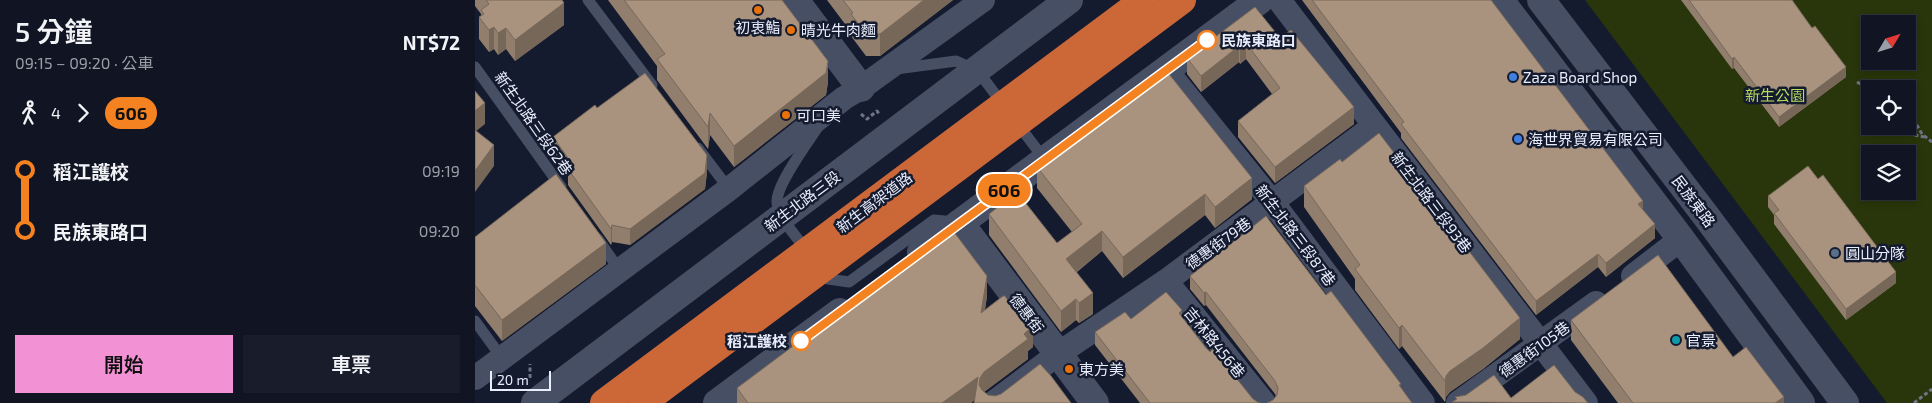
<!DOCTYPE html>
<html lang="zh-TW">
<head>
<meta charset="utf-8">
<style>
	body { margin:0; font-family:"Exo 2","Noto Sans TC",sans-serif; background:#191d2b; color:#f1f3f6; height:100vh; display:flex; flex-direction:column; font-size:19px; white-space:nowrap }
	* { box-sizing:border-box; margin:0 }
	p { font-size:16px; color:#9c9ea6 }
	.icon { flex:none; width:28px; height:28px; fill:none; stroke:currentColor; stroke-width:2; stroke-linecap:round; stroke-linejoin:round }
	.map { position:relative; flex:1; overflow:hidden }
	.sheet { display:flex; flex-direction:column; background:#101423; width:475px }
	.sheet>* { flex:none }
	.badge { padding:0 10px; border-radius:16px; font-size:18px; line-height:32px }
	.needle { width:32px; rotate:52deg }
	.tools { position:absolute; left:1386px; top:15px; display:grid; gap:10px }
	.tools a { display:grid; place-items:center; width:55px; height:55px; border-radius:0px; background:#101423; box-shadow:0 2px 8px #0003,0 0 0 1px #303341; font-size:25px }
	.scale { position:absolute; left:15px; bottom:12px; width:61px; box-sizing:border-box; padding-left:5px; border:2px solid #e9eefc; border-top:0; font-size:14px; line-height:18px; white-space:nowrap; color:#e9eefc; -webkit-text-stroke:4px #151b2f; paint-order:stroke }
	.map>.badge { position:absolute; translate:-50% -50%; box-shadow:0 0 0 2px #fff }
	.legs { display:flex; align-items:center; gap:8px; height:55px; padding:0 15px; font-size:16px }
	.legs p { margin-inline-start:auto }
	.head { display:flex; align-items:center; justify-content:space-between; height:85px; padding:0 15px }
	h1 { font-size:28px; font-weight:600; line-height:38px }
	.button { display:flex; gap:10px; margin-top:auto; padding:10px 15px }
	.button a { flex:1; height:58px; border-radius:0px; background:#f391d5; color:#111; font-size:20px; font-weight:600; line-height:58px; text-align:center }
	.button a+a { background:#191d2b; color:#f1f3f6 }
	ul { padding:0 15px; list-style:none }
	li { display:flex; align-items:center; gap:18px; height:60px; font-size:19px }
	li i { display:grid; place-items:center; width:8px; height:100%; margin:0 6px; background:currentColor }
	li i::after { content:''; width:12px; height:12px; margin:-6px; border:4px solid; border-radius:50%; background:#101423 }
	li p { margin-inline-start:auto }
	li:first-child i { background:linear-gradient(#0000 50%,currentColor 0) }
	li:last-child i { background:linear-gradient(currentColor 50%,#0000 0) }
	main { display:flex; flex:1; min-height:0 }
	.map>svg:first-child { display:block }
	.green { fill:#29350a; fill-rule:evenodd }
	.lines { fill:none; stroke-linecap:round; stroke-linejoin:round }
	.path { stroke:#6e7485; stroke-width:3; stroke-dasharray:4 2.5; stroke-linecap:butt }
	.lane { stroke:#474f65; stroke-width:11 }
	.street { stroke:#474f65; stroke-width:24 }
	.secondary { stroke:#474f65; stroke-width:28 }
	.highway { stroke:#cc6838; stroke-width:28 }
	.wall { fill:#917e6d }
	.shaded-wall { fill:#766759 }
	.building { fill:#a9937f; stroke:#766759 }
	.line-1-casing { stroke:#fff; stroke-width:11 }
	.line-1 { stroke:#f58220; stroke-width:8 }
	.food-dot { fill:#e8710a; stroke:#151b2f; stroke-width:2 }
	.stop-1-dot { fill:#fff; stroke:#f58220; stroke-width:2.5 }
	.shop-dot { fill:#3f7fe0; stroke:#151b2f; stroke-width:2 }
	.service-dot { fill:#5c6f8a; stroke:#151b2f; stroke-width:2 }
	.culture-dot { fill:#0f9aa8; stroke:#151b2f; stroke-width:2 }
	.labels { text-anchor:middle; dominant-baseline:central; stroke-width:5; stroke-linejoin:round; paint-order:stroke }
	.poi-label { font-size:15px; fill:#e9eefc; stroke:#151b2f; text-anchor:start }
	.stop-label { font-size:15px; font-weight:bold; fill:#e9eefc; stroke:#151b2f; text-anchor:start }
	.park-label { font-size:15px; fill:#b4da5e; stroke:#151b2f }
	.street-label { font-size:15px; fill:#e9eefc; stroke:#151b2f }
</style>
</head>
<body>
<main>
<section class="sheet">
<div class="head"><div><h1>5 分鐘</h1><p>09:15 – 09:20 · 公車</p></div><b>NT$72</b></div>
<div class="legs"><svg class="icon" aria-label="walk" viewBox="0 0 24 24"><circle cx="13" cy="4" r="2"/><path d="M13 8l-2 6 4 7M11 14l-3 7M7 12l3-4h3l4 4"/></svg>4<svg class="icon" aria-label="forward" viewBox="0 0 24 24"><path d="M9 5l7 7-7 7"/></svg><b class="badge" style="background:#f58220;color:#111">606</b></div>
<ul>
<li><i style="color:#f58220"></i><b>稻江護校</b><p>09:19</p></li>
<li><i style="color:#f58220"></i><b>民族東路口</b><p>09:20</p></li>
</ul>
<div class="button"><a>開始</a><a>車票</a></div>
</section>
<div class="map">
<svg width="1457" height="403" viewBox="0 0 1457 403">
	<rect width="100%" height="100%" fill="#151b2f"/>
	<!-- green -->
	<path class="green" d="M1110,0H1457V403H1412ZM1395,24H1432V61H1395ZM1395,89H1432V126H1395ZM1395,154H1432V191H1395Z"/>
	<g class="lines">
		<!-- path -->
		<g class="path">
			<polyline points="1382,82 1395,90"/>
			<polyline points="1391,88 1395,96"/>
			<polyline points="1432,108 1447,134 1457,142"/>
			<polyline points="386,114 392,119 402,111 405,115"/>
			<polyline points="1422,126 1440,135 1449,137"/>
			<polyline points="55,378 55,364"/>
			<polyline points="1439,403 1457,389"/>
		</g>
		<!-- lane -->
		<g class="lane">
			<polyline points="113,0 177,85"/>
			<polyline points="0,67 86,187"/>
			<polyline points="421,69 481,61 503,71 529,106"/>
			<polyline points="542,123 570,160"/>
			<polyline points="223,148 254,189"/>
			<polyline points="123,239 145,271"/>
			<path d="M332,251C322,237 304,219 302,202C301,185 333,142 343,127"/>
			<polyline points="346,270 353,279 374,282 459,220 479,222"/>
			<polyline points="0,321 27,358"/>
		</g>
		<!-- street -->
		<g class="street">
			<polyline points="804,0 1111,403"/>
			<polyline points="691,70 798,203 948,403"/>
			<polyline points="1158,276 1206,239"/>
			<polyline points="691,281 789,403"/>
			<polyline points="0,378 254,189 369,98 386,88 508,0"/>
			<polyline points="518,403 583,354 691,281 899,126"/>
			<polyline points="983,403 1121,303"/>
		</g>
		<!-- secondary -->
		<g class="secondary">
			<polyline points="320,0 386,88"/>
			<polyline points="1025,0 1206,239 1326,403"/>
			<polyline points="1066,0 1231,216 1370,403"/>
			<polyline points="485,223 620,403"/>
			<polyline points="446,252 785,0"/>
			<polyline points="60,403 594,0"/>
			<polyline points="242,403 365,312"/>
		</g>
		<!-- highway -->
		<g class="highway">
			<polyline points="129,403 669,0"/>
			<polyline points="167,403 707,0"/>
		</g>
	</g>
	<!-- wall -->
	<g class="wall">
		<polygon points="0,0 87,0 89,25 40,61 31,49 23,55 19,49 14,52 4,39 4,17 6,16 6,14 0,6"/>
		<polygon points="133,0 307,0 353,82 351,95 259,167 235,135 233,149 182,80 182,66"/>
		<polygon points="352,0 478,0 405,56 391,56 376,36 376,32"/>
		<polygon points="827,0 1016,0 1168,210 1180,238 1131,277 1123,267 1061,315 926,138 926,133"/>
		<polygon points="1206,0 1317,0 1371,77 1304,127 1259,68 1257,69"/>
		<polygon points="780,7 805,38 879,124 800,183 763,137 763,121 797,94 771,59 765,64 764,62 726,92 712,74 712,58"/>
		<polygon points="122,108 232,172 230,189 155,245 137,242 136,245 93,185 93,174 78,153 78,137"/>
		<polygon points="867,162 1045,339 1008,369 975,392 971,397 970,402 927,346 924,349 880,290 880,279 829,207 829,186"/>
		<polygon points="562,167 777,199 740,228 730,215 648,278 627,251 602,272 618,314 604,323 601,320 586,332 514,235 514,214 582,243 597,232 562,188"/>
		<polygon points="1293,196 1421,283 1371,320 1299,224 1299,215 1293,207"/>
		<polygon points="0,237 131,264 27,341 0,306"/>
		<polygon points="715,276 851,295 926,388 798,400 801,397 800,394 731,305 729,306 715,289"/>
		<polygon points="512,296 510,310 558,347 553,351 553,359 509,392 513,395 596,403 499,400 496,403 262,403 262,388"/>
		<polygon points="707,318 731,348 778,399 784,403 786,403 665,403 620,345 620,332 656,319"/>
		<polygon points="1096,320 1309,403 1143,403 1096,340"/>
	</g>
	<!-- shaded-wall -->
	<g class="shaded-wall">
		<polygon points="449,0 478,0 405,56 405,34"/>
		<polygon points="89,3 89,25 40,61 40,40"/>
		<polygon points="19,27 19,49 14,52 14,30"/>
		<polygon points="31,28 31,49 23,55 23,33"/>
		<polygon points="771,43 771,59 765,64 765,48"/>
		<polygon points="764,46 764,62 726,92 726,76"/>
		<polygon points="1259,57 1259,68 1257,69 1257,59"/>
		<polygon points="353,61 353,82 351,95 259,167 259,146"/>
		<polygon points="1371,67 1371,77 1304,127 1304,117"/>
		<polygon points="10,103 10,124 0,132 0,111"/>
		<polygon points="879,107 879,124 800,183 800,167"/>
		<polygon points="235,113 235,135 233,149 233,127"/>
		<polygon points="19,145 19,166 0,192 0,171"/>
		<polygon points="232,155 232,172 230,189 155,245 155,229"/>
		<polygon points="777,178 777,199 740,228 740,207"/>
		<polygon points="730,194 730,215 648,278 648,257"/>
		<polygon points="1168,201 1168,214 1163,204"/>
		<polygon points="1180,224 1180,238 1131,277 1131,263"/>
		<polygon points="137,225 137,242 136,245 136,229"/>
		<polygon points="627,231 627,251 591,280 591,259"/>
		<polygon points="131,243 131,264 27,341 27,320"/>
		<polygon points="1123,254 1123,267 1061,315 1061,301"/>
		<polygon points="1421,272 1421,283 1371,320 1371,309"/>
		<polygon points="512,276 512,296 506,334 506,313"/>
		<polygon points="731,292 731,305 729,306 729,293"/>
		<polygon points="618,293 618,314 604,323 604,303"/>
		<polygon points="601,299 601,320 586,332 586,311"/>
		<polygon points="707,310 707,323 704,313"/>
		<polygon points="1045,318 1045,339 1008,369 975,392 971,397 970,402 970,381 971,376 975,371"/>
		<polygon points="927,325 927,346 924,349 924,328"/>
		<polygon points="558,326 558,347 553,351 553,359 509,392 504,403 505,378 509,372 549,334"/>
		<polygon points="503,377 503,397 496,403 467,403"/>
		<polygon points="1309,397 1309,403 1300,403"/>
	</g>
	<!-- building -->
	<g class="building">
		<polygon points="11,0 87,0 89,3 40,40 31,28 23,33 19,27 14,30 4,17 9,14 6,10 14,4"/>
		<polygon points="149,0 307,0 353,61 351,73 259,146 235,113 233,127 182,59 190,54"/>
		<polygon points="368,0 449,0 405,34 391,34 376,14 378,13"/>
		<polygon points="837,0 1016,0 1168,201 1163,204 1180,224 1131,263 1123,254 1061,301 926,124 929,122"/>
		<polygon points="1214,0 1317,0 1337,28 1340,26 1371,67 1304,117 1259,57 1257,59"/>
		<polygon points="780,7 805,38 816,30 879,107 800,167 763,121 805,88 771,43 765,48 764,46 726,76 712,58"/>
		<polygon points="690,69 777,178 740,207 730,194 648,257 627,231 591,259 618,293 604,303 601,299 586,311 514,214 542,192 582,243 607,224 562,167"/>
		<polygon points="170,73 232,155 230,173 155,229 137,225 136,229 93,169 98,165 78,137 120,105 122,108"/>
		<polygon points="0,91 10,103 0,111"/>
		<polygon points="0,130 19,145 0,171"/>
		<polygon points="904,133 1045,318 1008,348 975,371 971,376 970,381 927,325 924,328 880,269 885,265 829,186 865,159 867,162"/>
		<polygon points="1333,166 1343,179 1348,175 1421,272 1371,309 1299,213 1304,210 1293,196"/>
		<polygon points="81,174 131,243 27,320 0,285 0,237"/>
		<polygon points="791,216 851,295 856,291 926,384 924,385 937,403 792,403 798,400 802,395 803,388 800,381 731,292 729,293 715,276"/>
		<polygon points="476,228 512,276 506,313 528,296 530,296 534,302 538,299 558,326 549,334 553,339 509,372 505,378 504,385 507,390 513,395 520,396 526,394 565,364 576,376 596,403 499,403 503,377 467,403 273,403 262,388"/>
		<polygon points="1183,255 1258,357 1271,347 1309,397 1300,403 1158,403 1096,320"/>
		<polygon points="691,292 707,310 704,313 731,348 735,352 738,349 778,399 784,403 786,403 675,403 620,332 650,312 656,319"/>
		<polygon points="1079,365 1100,392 1108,397 1113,403 977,402 982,399 980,397 991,395 1019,375 1036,398"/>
	</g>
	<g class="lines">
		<!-- line-1 casing -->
		<g class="line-1-casing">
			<polyline id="line-1" points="326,341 732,40"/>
		</g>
		<!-- line-1 -->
		<use href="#line-1" class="line-1"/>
	</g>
	<!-- markers -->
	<g class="food-dot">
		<circle cx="283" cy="10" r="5"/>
		<circle cx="316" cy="30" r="5"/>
		<circle cx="311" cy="115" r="5"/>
		<circle cx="594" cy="369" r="5"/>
	</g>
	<g class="stop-1-dot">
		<circle cx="732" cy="40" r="9"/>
		<circle cx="326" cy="341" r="9"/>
	</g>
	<g class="shop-dot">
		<circle cx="1038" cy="77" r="5"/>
		<circle cx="1043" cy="139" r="5"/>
	</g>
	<circle class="service-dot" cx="1360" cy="253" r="5"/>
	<circle class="culture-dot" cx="1201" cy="340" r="5"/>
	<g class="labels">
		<!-- poi labels -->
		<g class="poi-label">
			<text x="283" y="27" text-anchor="middle">初衷鮨</text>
			<text x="326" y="30">晴光牛肉麵</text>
			<text x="1048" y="77">Zaza Board Shop</text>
			<text x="321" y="115">可口美</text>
			<text x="1053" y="139">海世界貿易有限公司</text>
			<text x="1370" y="253">圓山分隊</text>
			<text x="1211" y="340">官景</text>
			<text x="604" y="369">東方美</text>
		</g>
		<!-- stop labels -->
		<g class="stop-label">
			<text x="746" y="40">民族東路口</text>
			<text x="312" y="341" text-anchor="end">稻江護校</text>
		</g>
		<!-- park labels -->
		<g class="park-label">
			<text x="1300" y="95">新生公園</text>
		</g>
		<!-- street labels -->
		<g class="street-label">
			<text transform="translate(59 123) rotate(55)">新生北路三段62巷</text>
			<text transform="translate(327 201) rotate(-37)">新生北路三段</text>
			<text transform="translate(1219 201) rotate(53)">民族東路</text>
			<text transform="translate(399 202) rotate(-37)">新生高架道路</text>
			<text transform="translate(957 202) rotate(53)">新生北路三段93巷</text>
			<text transform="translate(821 235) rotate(53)">新生北路三段87巷</text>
			<text transform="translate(743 243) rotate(-36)">德惠街79巷</text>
			<text transform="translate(552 313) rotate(53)">德惠街</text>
			<text transform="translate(740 342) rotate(51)">吉林路456巷</text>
			<text transform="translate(1059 349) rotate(-36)">德惠街105巷</text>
		</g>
	</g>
</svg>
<div class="tools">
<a><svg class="needle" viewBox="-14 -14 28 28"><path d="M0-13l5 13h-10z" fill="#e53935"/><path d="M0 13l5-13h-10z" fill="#9c9ea6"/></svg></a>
<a><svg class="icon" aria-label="locate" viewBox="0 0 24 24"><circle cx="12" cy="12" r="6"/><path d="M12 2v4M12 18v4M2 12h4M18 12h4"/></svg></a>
<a><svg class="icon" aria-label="layers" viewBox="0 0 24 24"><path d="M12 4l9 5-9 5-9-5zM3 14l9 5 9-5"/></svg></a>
</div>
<div class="scale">20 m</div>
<b class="badge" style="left:529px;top:190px;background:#f58220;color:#111">606</b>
</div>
</main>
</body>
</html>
